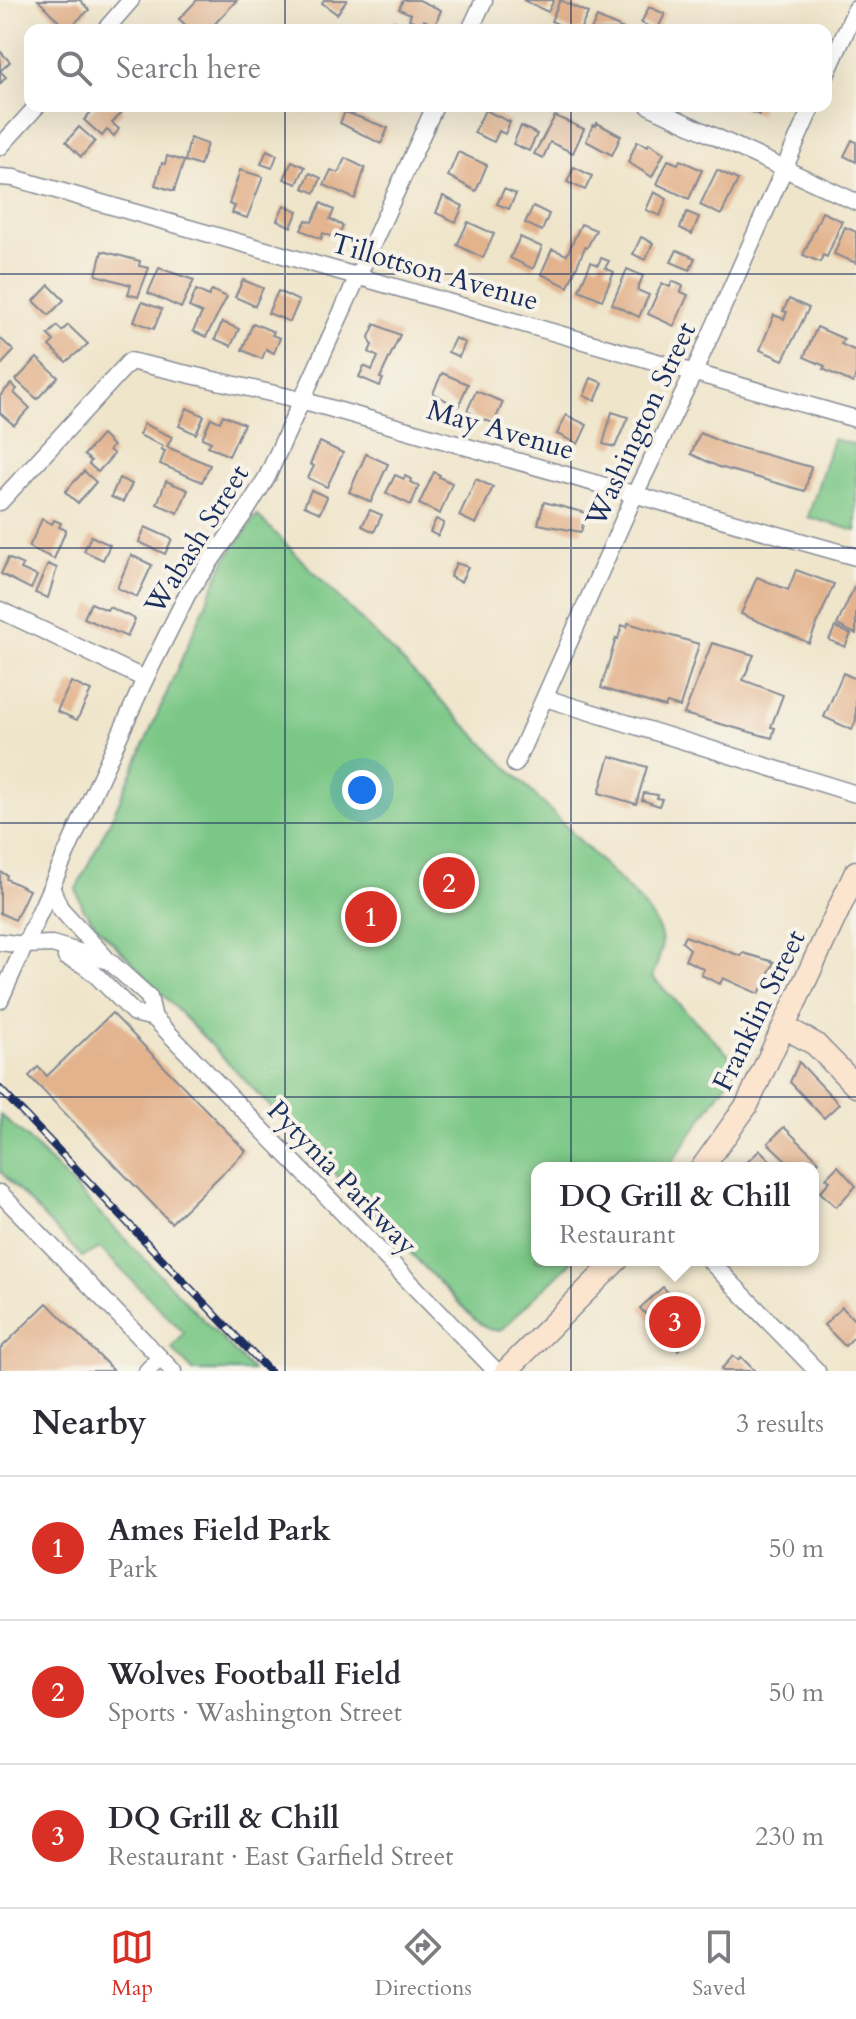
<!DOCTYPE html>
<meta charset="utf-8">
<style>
body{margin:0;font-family:Cardo,serif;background:#f7f7f7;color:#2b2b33}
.you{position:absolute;left:362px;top:790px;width:28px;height:28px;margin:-20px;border:6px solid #fff;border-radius:50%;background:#1a73e8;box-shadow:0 0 0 12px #1a73e833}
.badge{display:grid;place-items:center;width:52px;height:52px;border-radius:50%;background:#d93025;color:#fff;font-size:26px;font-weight:700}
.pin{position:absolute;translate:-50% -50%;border:4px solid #fff;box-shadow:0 2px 8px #0006}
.popup{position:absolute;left:531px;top:1162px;width:288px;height:104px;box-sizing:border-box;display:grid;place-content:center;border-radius:16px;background:#fff;filter:drop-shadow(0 2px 6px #0005);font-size:26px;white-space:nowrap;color:#7c7c81}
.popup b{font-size:30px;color:#2b2b33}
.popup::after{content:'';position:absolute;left:50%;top:100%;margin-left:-16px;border:16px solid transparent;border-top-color:#fff}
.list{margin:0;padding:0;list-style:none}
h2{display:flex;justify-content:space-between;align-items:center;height:104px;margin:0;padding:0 32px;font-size:34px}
h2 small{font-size:26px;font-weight:400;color:#7c7c81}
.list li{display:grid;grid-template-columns:52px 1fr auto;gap:24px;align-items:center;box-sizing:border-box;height:144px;padding:0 32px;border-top:2px solid #e1e1e2}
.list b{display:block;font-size:30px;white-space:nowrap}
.list p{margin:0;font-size:26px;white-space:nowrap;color:#7c7c81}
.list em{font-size:26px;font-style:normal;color:#7c7c81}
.icon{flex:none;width:44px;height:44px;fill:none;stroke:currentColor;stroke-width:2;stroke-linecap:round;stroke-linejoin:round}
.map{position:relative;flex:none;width:856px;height:1371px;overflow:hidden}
.search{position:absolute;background:#fff;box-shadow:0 8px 32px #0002;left:24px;right:24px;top:24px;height:88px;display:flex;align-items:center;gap:20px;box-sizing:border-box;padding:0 28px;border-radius:16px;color:#7c7c81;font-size:30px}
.sheet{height:536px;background:#fff}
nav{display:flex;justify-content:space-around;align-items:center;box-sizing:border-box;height:112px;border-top:2px solid #e1e1e2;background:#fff;font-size:22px;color:#7c7c81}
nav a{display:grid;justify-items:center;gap:4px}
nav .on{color:#d93025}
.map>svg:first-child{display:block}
.green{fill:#7ac786;stroke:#4a7b72;stroke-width:2}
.building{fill:#e3b38e}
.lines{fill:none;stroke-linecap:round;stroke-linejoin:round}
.street-casing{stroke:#858a94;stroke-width:19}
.secondary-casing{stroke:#858a94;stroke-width:25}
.street{stroke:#fff;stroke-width:16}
.secondary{stroke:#fce5cf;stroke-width:22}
.rail-casing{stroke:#1b2f5e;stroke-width:8}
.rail{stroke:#f7f3e8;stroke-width:5;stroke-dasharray:15;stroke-linecap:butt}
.grid{fill:none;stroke:#1b2f5e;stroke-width:2;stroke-opacity:0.55}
.labels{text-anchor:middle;stroke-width:8;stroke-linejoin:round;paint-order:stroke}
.street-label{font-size:28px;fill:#1b2f5e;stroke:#f7f3e8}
</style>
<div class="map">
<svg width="856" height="1371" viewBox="0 0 856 1371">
<rect width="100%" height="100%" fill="#f7f3e8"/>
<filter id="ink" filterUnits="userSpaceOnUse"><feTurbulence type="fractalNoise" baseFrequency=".0125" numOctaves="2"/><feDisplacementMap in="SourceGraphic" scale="16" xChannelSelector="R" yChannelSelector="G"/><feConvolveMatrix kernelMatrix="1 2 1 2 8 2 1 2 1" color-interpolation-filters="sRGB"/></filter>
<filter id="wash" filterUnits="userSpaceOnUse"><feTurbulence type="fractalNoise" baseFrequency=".006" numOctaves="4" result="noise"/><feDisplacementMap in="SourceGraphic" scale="32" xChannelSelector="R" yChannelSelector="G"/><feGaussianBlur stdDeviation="1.8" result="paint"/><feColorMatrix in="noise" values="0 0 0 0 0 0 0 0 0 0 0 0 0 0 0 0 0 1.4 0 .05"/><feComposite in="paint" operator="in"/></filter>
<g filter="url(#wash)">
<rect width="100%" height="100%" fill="#efe5cb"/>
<!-- green -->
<g class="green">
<path d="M833,439L856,445V531L808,517Z"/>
<path d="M257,515L642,903C665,934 667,941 652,977L739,1065L668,1168H537V1260H573L500,1331L488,1329L475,1320L96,925L83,908L76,889L115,811L225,560Z"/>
<path d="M0,1115L27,1138L253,1371H193L172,1349L184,1333L100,1248L82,1257L0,1171Z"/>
</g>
<g id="blocks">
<!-- building -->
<g class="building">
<path d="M38,0H80L89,10L67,30Z"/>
<path d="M197,0H237L209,30H191L179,19Z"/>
<path d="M324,0H347L337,14L322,3Z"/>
<path d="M403,0H419L441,10L435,25L424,20L422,25L409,19L411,14L399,9Z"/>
<path d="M523,0H554L548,12Z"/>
<path d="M560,0L588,13L580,30H571L551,21Z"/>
<path d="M649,7L665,14L657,30L641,23Z"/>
<path d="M597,17L626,30H591Z"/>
<path d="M394,21L415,30H390Z"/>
<path d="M0,51L10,62L0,71L6,77L0,84Z"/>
<path d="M96,106H117L123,111L112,123L119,129L114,136L107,130L102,136L84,120Z"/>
<path d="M739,106H762L759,115Z"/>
<path d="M485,110L510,122L505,134L499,131L494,142L474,133Z"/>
<path d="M345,112L388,128L381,144L340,123Z"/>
<path d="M555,116L584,129L573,153L550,142L543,158L534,154Z"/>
<path d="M597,123L621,136L612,155L586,141L593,125L596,126Z"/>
<path d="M521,126L537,134L529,151L513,144Z"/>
<path d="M79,127L95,141L81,157L66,142Z"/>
<path d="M190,138L207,144L200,166L185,161Z"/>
<path d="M852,140L856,142V162L844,156Z"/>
<path d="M637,141L648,146L649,143L664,153L652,177L628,162Z"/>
<path d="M267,150L277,155L272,168L261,164Z"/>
<path d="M458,152L487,165L476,191L448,176Z"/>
<path d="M167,156L184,161L174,191L155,185L162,163L165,164Z"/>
<path d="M345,158L365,168L355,199L324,185L331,170L338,173Z"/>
<path d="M668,160L678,164L680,160L702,170L689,199L657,184Z"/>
<path d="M292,161L305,167L297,184L284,179Z"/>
<path d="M574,167L592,176L585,190L567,182Z"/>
<path d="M240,170L263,177L247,218L232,213L235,206L229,204Z"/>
<path d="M717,170L738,180L721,215L700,205Z"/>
<path d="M310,173L321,178L315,193L303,188Z"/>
<path d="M504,189L516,194L509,209L497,204Z"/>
<path d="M654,192L667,199L660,216L646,210Z"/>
<path d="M443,196L463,206L456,222L436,213Z"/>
<path d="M321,203L334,210L330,219L343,226L337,239L323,233L321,239L301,230L306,220L312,222Z"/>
<path d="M284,205L298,211L291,227L277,220Z"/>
<path d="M533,206L549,214L542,231L525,223Z"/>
<path d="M687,212L699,217L692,234L680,228Z"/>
<path d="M822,212L842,221L827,257L823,255L820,262L803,255Z"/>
<path d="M468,222L494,234L483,258L457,245Z"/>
<path d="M581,224L596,230L587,248L585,247L568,287L541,274L552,249L567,255Z"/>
<path d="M845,227L856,232V263L834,254Z"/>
<path d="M520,237L542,247L533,269L510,258Z"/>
<path d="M641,237L653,243L645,260L633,254Z"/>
<path d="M677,250L695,258L690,270L671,262Z"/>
<path d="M102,251L140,261L139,266L149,268L138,297L128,294L131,285L96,275Z"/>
<path d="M601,258L609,261L605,268L614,272L602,300L579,290L591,262L598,265Z"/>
<path d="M159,268L194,280L181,308L148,293Z"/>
<path d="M627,269L643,276L637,290L649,295L639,317L612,304Z"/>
<path d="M243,280L263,288L255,306L235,297Z"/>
<path d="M672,281L683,286L681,292L688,295L674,326L648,314L662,283L670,287Z"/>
<path d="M49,285L64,300L49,315L34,301Z"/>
<path d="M196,290L209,296L212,290L227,297L206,337L193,331L202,313L189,307Z"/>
<path d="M278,291L299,301L290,322L268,313Z"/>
<path d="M789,299L809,308L783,360L760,350L774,315L784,319L787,312L783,311Z"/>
<path d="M142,302L162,309L154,329L134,321Z"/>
<path d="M222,322L239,329L231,346L215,339Z"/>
<path d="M253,323L274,332L272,335L280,338L274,353L266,349L262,359L242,350Z"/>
<path d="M375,324L400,335L380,378L383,379L380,386L359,377L364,366L372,370L378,357L369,352L372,345L369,337Z"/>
<path d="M68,325L88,344L66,362L49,346L54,341L48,335L57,326L62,331Z"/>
<path d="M817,327L844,339L841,344L856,351V375L853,383L823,369L825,366L804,357Z"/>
<path d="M0,338L14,351L0,366Z"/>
<path d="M455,338L465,343L459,357L448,352Z"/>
<path d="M37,358L58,377L37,399L16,380Z"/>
<path d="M442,373L468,384L458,407L433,393Z"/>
<path d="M591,378L603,383L595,401L584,396Z"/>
<path d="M11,384L17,389L14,393L30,408L14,425L0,413V396Z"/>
<path d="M476,391L503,402L494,423L471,416L472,414L467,411Z"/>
<path d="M187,408L204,416L196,434L179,426Z"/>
<path d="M612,412L628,417L615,447L603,444Z"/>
<path d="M223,415L244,424L229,456L208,446L211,442L202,438L211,418L220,422Z"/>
<path d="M566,415L587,425L578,444L557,434Z"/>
<path d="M144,424L172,437L167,447L210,465L202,482L160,464L165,451L161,449L163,446L139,435Z"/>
<path d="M700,433L726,444L811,467L805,491L719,467L691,454Z"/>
<path d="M102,435L113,446L109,450L114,454L98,472L89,464L91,461L84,455Z"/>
<path d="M320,442L343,453L327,487L308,478L314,466L310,464Z"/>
<path d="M366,454L388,464L371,502L349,492Z"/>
<path d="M84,471L96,482L78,503L65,492Z"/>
<path d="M434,472L440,475L439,477L452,483L440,514L419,504Z"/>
<path d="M395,475L404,479L405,476L411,479L410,482L419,486L411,505L386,493Z"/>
<path d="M119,478L132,484L123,502L111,497Z"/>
<path d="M476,479L493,487L476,524L459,516Z"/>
<path d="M166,481L188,490L178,513L157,504Z"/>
<path d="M311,490L327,497L320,513L304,506Z"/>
<path d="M544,502L586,513L581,532L538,524Z"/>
<path d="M370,510L382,515L374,532L362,526Z"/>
<path d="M42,519L52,524L54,520L61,523L59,527L66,530L54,559L29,547Z"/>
<path d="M436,519L444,523L438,536L430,532Z"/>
<path d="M145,527L172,539L165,554L139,542Z"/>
<path d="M91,536L110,545L103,560L84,551Z"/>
<path d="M131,555L152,565L137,597L117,588Z"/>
<path d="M8,558L23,565L21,569L37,576L31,589L1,574Z"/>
<path d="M456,563L468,567L461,582L450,577Z"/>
<path d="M48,564L57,568L48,598L35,593Z"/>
<path d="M796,570L834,584L809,643L741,614L757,577L788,590Z"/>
<path d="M856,583V634L837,625Z"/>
<path d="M91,603L107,610L109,607L135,619L127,637L84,618Z"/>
<path d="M628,623L699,644L680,707L667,703L665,707L601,688L616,638L618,639L622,625L627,627Z"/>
<path d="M835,627L851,634L845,647L829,640Z"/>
<path d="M712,643L754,655L743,680L783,695L771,727L775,728L772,738L684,714Z"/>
<path d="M843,673L856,679V720L852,730L824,717Z"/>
<path d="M71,682L91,691L77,720L57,711Z"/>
<path d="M610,756L647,767L636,804L599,793Z"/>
<path d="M644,793L658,795L657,798L662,799L659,806L642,800Z"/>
<path d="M0,872L7,875L6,879L29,890L15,920L0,913Z"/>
<path d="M685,936L741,956L743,953L774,962L759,994L723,978L720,984L701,975L704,969L685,960L690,949L682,942Z"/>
<path d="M112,1013L246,1151L171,1223L29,1076L38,1067L47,1076Z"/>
<path d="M799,1062L839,1104L824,1118L790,1082Z"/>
<path d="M784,1127L819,1161L812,1168H794L768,1143Z"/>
<path d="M760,1150L778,1168H741Z"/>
<path d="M838,1166L856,1186L836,1207L820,1192L830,1181L826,1178Z"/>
<path d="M663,1287L672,1297L677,1292L698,1312L693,1317L702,1327L678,1350L640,1308Z"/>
<path d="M47,1303L114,1371H0V1349Z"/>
<path d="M842,1307L856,1322V1335L845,1346L824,1325Z"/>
<path d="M733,1356L738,1360L741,1357L755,1371H723L721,1369Z"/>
</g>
</g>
</g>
<g filter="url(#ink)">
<use href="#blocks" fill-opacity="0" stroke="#858a94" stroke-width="2"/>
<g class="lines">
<defs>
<g id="street">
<path d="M105,30L131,0"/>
<path d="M470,30L484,0"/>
<path d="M826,75L856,9"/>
<path d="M649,106L856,202"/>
<path d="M0,147L37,106"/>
<path d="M0,177L14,178L856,419"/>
<path d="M0,502L130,361L301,400L856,557"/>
<path d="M0,610L145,679"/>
<path d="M545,698L856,794"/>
<path d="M515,764L635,494L694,372L812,106"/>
<path d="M51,887L60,908L105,957"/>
<path d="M0,942L24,945L52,944L109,961L149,997L154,1018L496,1371"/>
<path d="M66,957L82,964L94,973L134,1013L154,1018"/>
<path d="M0,1000L145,679L188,593L246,511L267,477L435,106"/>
<path d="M0,1193L173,1371"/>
<path d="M709,1260L817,1371"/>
<path d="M147,1371L160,1358"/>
</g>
<g id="secondary">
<path d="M786,1028L815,1044L856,1086"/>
<path d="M702,1168L747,1105L856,872"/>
<path d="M506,1371L617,1260"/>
</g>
</defs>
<!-- street casing -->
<use href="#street" class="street-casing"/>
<!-- secondary casing -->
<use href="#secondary" class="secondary-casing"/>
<!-- street -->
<use href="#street" class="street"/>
<!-- secondary -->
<use href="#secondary" class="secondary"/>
<defs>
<path id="rail" d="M0,1089L269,1371"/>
</defs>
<!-- rail casing -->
<use href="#rail" class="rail-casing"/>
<!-- rail -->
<use href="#rail" class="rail"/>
</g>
</g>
<!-- grid -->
<path class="grid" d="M285,0V30M571,0V30M285,106V1371M571,106V1371M0,274H856M0,548H856M0,823H856M0,1097H856"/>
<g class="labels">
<!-- street labels -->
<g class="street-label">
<text transform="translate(435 271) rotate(16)" y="10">Tillottson Avenue</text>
<text transform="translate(640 424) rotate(-65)" y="10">Washington Street</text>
<text transform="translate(501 429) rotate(16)" y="10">May Avenue</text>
<text transform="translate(196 539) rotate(-58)" y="10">Wabash Street</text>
<text transform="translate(758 1010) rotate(-64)" y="10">Franklin Street</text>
<text transform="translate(343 1177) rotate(46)" y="10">Pytynia Parkway</text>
</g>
</g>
</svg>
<div class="you"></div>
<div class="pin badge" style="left:371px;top:917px">1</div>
<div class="pin badge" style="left:449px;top:883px">2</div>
<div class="pin badge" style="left:675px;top:1322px">3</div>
<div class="popup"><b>DQ Grill &amp; Chill</b>Restaurant</div>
<div class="search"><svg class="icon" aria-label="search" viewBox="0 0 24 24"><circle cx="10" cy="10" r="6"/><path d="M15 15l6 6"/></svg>Search here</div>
</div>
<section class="sheet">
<h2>Nearby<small>3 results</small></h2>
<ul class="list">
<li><span class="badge">1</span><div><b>Ames Field Park</b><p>Park</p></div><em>50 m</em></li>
<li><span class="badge">2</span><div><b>Wolves Football Field</b><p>Sports · Washington Street</p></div><em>50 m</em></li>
<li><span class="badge">3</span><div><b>DQ Grill &amp; Chill</b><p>Restaurant · East Garfield Street</p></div><em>230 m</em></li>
</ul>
</section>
<nav>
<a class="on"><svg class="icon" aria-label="map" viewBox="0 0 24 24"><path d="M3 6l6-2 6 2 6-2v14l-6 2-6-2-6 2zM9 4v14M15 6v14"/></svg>Map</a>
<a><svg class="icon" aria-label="directions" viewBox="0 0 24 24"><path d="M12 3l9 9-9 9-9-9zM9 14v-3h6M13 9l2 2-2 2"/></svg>Directions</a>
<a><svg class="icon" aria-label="saved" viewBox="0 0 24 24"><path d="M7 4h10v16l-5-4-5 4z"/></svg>Saved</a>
</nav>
